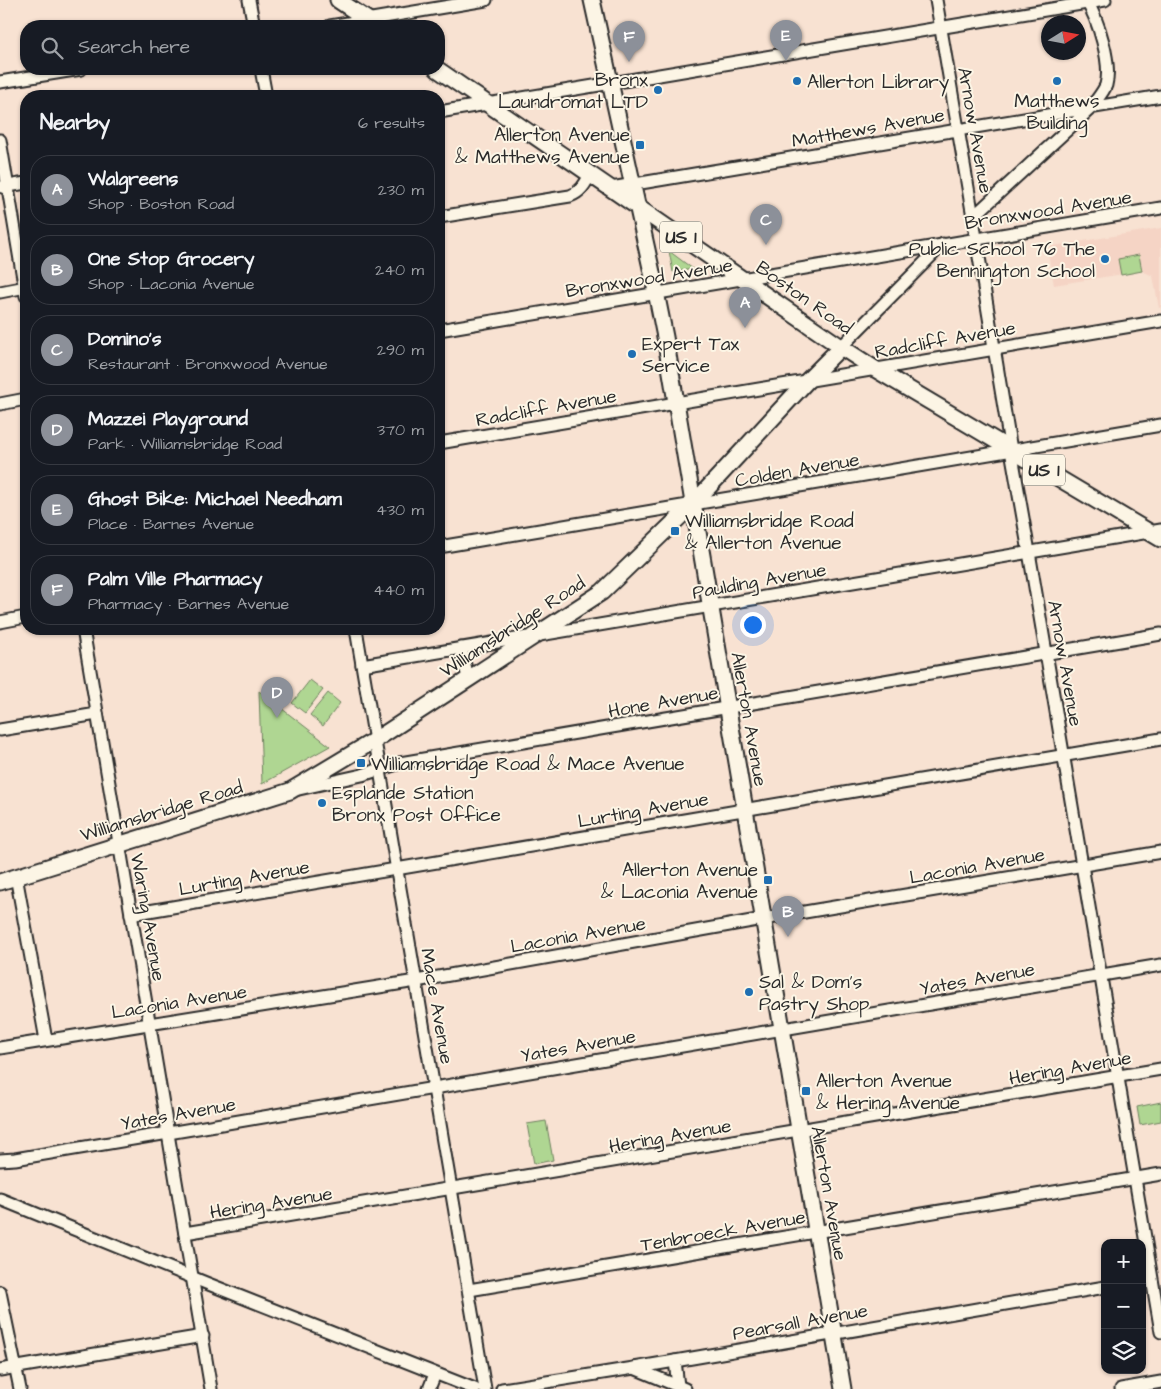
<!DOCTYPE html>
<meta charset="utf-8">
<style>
body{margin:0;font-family:"Architects Daughter",sans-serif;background:#242831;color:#f1f3f6}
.controls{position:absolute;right:15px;bottom:15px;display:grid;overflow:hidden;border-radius:10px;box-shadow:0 1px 4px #0004}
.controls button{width:45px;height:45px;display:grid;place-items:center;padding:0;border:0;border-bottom:1px solid #363941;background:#171b24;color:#f1f3f6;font:25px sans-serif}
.compass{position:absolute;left:1041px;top:15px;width:45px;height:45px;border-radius:50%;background:#171b24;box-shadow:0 1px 4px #0004;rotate:79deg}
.you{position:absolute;left:752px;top:624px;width:18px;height:18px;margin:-12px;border:4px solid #fff;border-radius:50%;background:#1a73e8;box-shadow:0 0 0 8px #1a73e833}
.badge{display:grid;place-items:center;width:32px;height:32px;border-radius:50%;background:#8c9099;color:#fff;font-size:16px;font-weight:700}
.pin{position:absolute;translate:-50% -41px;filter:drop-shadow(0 1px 2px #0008)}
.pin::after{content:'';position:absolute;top:26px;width:18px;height:15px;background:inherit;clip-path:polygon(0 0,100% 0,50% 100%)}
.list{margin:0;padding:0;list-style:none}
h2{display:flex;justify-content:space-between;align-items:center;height:65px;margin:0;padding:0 20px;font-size:21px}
h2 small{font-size:16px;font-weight:400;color:#9ea1a6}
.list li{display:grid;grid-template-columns:32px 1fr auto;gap:15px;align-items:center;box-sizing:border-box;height:70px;margin:0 10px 10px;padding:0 10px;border:1px solid #363941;border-radius:20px}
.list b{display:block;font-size:19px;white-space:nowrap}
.list p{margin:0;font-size:16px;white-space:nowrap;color:#9ea1a6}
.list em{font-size:16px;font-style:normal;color:#9ea1a6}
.icon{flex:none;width:28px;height:28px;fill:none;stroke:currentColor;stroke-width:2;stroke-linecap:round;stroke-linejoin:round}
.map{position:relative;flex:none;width:1161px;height:1389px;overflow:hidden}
.search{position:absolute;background:#171b24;box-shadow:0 1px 4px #0004;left:20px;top:20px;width:425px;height:55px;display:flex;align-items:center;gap:12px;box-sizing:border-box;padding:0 18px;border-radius:20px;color:#9ea1a6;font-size:19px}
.panel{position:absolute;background:#171b24;box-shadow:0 1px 4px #0004;left:20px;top:90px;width:425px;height:545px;border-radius:20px}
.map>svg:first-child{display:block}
.built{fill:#f5d4c5}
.green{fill:#afd692;stroke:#6d805e}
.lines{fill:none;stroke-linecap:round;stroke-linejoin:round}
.minor-casing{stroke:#2b2b2b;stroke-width:15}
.major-casing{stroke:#2b2b2b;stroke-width:19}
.minor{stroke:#fcf5e5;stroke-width:11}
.major{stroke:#fcf5e5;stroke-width:15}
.poi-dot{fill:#1f6fb2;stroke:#fcf5e5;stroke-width:2}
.labels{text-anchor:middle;stroke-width:4;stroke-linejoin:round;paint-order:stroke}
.shield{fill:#fcf5e5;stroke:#6a6863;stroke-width:1}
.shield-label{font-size:18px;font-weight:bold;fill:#2b2b2b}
.poi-label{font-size:19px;fill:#2b2b2b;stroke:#fcf5e5;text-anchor:start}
.street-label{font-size:19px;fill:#2b2b2b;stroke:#fcf5e5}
</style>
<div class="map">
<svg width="1161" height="1389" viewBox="0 0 1161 1389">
<rect width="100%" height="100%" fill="#f8e2d2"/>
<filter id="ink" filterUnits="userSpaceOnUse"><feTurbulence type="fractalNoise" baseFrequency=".02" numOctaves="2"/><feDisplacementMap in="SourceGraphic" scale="10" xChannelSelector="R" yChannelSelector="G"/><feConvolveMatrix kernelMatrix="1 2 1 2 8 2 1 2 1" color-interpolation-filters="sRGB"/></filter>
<g filter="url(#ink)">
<!-- built -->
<path class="built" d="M1161,228V307L1159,308L1153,276L1142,271L1054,285L1047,247Z"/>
<!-- green -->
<g class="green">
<path d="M669,251L693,269L673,272Z"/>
<path d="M1139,255L1142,271L1121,275L1118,259Z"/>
<path d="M310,680L323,690L305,713L292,703Z"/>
<path d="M259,691L330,746L262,784Z"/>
<path d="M328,693L340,703L323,726L310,715Z"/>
<path d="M1161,1102V1121L1140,1125L1137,1107Z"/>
<path d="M546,1121L553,1160L534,1164L527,1124Z"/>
</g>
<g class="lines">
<defs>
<g id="minor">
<path d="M249,0L254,26"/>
<path d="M936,0L973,217L976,239L1011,450L1029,552L1161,1332"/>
<path d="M330,26L486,0"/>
<path d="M261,69L266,96"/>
<path d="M0,82L81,69"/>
<path d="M439,112L1105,0"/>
<path d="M0,140L26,296"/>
<path d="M2,187L26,183"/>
<path d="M611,188L1161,96"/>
<path d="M439,217L570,196C581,192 585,184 590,175"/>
<path d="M973,217L1091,108C1095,101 1103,93 1106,85C1112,63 1098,19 1086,0"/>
<path d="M0,292L26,287"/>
<path d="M439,330L1161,208"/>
<path d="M841,347L943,244"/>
<path d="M0,404L26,399"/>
<path d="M439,443L1161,321"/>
<path d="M439,547L1161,425"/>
<path d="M0,622L26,617"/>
<path d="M83,629L211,1389"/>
<path d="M356,629L485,1389"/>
<path d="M461,648L468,678"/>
<path d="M362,665L1161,530"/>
<path d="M0,730L97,714"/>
<path d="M299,789L362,775L400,763L1161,634"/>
<path d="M16,876L46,1040"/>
<path d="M131,914L1161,739"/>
<path d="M0,1048L416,981L763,919L1161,852"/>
<path d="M0,1160L15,1159L1161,965"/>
<path d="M0,1199L206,1283L475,1389"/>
<path d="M185,1233L1161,1069"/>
<path d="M469,1290L1161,1174"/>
<path d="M0,1292L20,1389"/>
<path d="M675,1361L678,1386"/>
<path d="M634,1368L685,1389"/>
<path d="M0,1370L203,1336"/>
<path d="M429,1389L435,1374"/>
<path d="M502,1389L634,1368L1105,1287"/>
<path d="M1121,1389L1161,1382"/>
</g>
<g id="major">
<path d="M338,0L377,26"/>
<path d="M592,0L653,277L665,337L843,1389"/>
<path d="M437,69L841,347L875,369L1161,539"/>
<path d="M0,882L290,791L375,740L602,592L693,504L807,381L841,347"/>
</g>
</defs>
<!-- minor casing -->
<use href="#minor" class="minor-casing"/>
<!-- major casing -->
<use href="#major" class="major-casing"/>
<!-- minor -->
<use href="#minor" class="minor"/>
<!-- major -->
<use href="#major" class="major"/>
</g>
</g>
<!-- markers -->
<g class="poi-dot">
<circle cx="797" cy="81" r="5"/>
<circle cx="1057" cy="81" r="5"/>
<circle cx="658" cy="90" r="5"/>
<rect x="635" y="140" width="10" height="10" rx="2.5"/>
<circle cx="1105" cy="259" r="5"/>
<circle cx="632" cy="354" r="5"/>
<rect x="670" y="526" width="10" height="10" rx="2.5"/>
<rect x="356" y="758" width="10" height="10" rx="2.5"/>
<circle cx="322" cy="803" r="5"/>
<rect x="763" y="875" width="10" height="10" rx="2.5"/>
<circle cx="749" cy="992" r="5"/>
<rect x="801" y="1086" width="10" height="10" rx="2.5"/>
</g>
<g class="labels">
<!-- shield labels -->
<g class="shield">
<rect x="660" y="221.5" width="42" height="31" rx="4"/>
<rect x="1023" y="454.5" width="42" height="31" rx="4"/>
</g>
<g class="shield-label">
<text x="681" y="243">US 1</text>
<text x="1044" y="476">US 1</text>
</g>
<!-- poi labels -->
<g class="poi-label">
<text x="648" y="86" text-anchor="end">Bronx<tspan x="648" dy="22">Laundromat LTD</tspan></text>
<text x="807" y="88">Allerton Library</text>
<text x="1057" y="107" text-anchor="middle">Matthews<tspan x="1057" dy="22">Building</tspan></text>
<text x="630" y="141" text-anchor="end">Allerton Avenue<tspan x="630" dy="22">&amp; Matthews Avenue</tspan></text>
<text x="1095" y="255" text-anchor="end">Public School 76 The<tspan x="1095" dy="22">Bennington School</tspan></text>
<text x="642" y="350">Expert Tax<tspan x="642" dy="22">Service</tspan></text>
<text x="685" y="527">Williamsbridge Road<tspan x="685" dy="22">&amp; Allerton Avenue</tspan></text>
<text x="371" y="770">Williamsbridge Road &amp; Mace Avenue</text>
<text x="332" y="799">Esplande Station<tspan x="332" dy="22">Bronx Post Office</tspan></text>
<text x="758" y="876" text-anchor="end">Allerton Avenue<tspan x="758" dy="22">&amp; Laconia Avenue</tspan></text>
<text x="759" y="988">Sal &amp; Dom's<tspan x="759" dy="22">Pastry Shop</tspan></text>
<text x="816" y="1087">Allerton Avenue<tspan x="816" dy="22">&amp; Hering Avenue</tspan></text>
</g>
<!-- street labels -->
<g class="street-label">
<text transform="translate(868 127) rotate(-10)" y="7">Matthews Avenue</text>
<text transform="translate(976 130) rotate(80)" y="7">Arnow Avenue</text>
<text transform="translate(1048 209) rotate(-9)" y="7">Bronxwood Avenue</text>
<text transform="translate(649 277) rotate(-9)" y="7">Bronxwood Avenue</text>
<text transform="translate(805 297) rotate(35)" y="7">Boston Road</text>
<text transform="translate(945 339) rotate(-10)" y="7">Radcliff Avenue</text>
<text transform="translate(546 407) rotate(-10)" y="7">Radcliff Avenue</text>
<text transform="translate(797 469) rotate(-10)" y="7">Colden Avenue</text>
<text transform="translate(759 580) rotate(-10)" y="7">Paulding Avenue</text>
<text transform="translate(512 626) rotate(-33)" y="7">Williamsbridge Road</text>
<text transform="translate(1066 663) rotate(80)" y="7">Arnow Avenue</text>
<text transform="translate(663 701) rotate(-10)" y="7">Hone Avenue</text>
<text transform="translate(750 719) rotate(80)" y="7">Allerton Avenue</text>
<text transform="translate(643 809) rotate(-10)" y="7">Lurting Avenue</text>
<text transform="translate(161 810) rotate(-17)" y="7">Williamsbridge Road</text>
<text transform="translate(977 865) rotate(-10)" y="7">Laconia Avenue</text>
<text transform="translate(244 877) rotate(-10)" y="7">Lurting Avenue</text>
<text transform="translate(149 917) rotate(80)" y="7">Waring Avenue</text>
<text transform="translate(578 934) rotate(-10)" y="7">Laconia Avenue</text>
<text transform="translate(977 978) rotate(-10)" y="7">Yates Avenue</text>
<text transform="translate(179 1001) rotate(-9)" y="7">Laconia Avenue</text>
<text transform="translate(438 1006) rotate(80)" y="7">Mace Avenue</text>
<text transform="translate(578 1045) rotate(-10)" y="7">Yates Avenue</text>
<text transform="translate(1070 1067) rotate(-10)" y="7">Hering Avenue</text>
<text transform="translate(178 1113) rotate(-10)" y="7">Yates Avenue</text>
<text transform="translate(670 1135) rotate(-10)" y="7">Hering Avenue</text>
<text transform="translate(830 1193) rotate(80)" y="7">Allerton Avenue</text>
<text transform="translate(271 1202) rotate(-9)" y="7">Hering Avenue</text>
<text transform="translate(723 1230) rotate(-10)" y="7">Tenbroeck Avenue</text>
<text transform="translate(800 1321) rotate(-10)" y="7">Pearsall Avenue</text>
</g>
</g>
</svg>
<div class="controls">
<button>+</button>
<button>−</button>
<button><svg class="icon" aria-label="layers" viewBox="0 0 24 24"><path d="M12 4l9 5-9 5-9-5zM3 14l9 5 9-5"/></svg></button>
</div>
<svg class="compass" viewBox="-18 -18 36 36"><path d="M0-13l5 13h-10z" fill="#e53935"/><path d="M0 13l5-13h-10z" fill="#9ea1a6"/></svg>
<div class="you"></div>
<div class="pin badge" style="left:745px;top:328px">A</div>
<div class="pin badge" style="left:788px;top:937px">B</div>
<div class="pin badge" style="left:766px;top:245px">C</div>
<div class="pin badge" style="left:277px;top:718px">D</div>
<div class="pin badge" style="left:786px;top:61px">E</div>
<div class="pin badge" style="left:629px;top:62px">F</div>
<div class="search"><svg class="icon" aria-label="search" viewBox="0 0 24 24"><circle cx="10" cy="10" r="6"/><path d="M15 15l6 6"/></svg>Search here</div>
<section class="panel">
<h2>Nearby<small>6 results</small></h2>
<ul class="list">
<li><span class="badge">A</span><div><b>Walgreens</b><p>Shop · Boston Road</p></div><em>230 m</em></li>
<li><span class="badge">B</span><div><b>One Stop Grocery</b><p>Shop · Laconia Avenue</p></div><em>240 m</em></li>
<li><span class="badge">C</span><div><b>Domino's</b><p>Restaurant · Bronxwood Avenue</p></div><em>290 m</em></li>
<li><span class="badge">D</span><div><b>Mazzei Playground</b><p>Park · Williamsbridge Road</p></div><em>370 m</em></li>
<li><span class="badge">E</span><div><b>Ghost Bike: Michael Needham</b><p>Place · Barnes Avenue</p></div><em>430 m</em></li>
<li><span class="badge">F</span><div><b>Palm Ville Pharmacy</b><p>Pharmacy · Barnes Avenue</p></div><em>440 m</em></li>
</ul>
</section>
</div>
